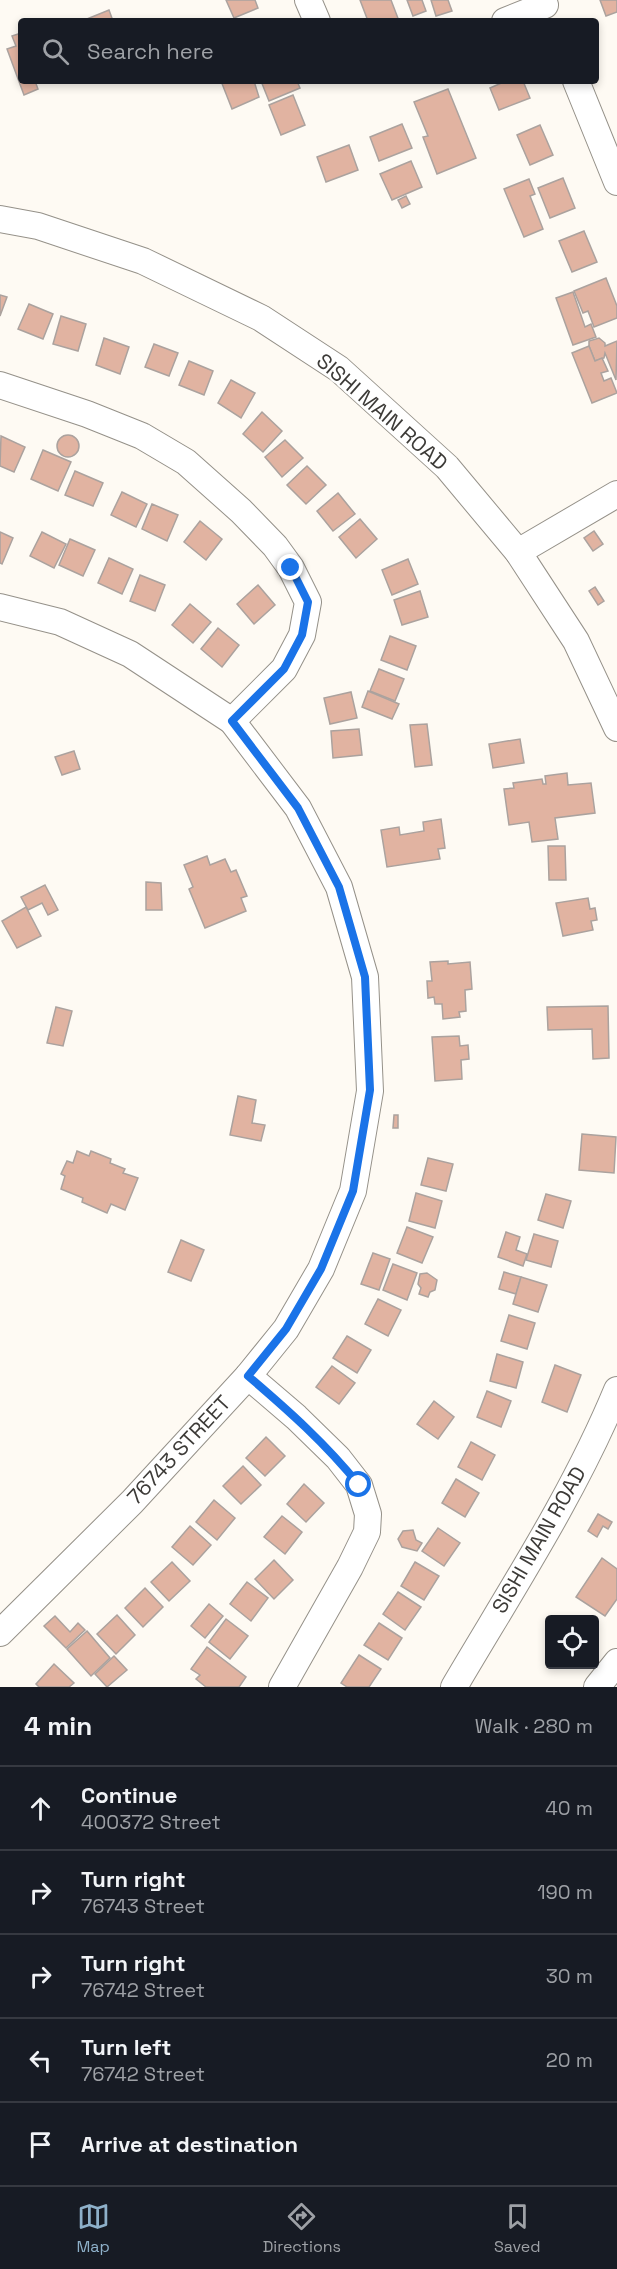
<!DOCTYPE html>
<meta charset="utf-8">
<style>
body{margin:0;font-family:"Space Grotesk",sans-serif;background:#242831;color:#f1f3f6}
.controls{position:absolute;right:18px;bottom:18px;display:grid;overflow:hidden;border-radius:6px;box-shadow:0 3px 9px #0003}
.controls button{width:54px;height:54px;display:grid;place-items:center;padding:0;border:0;border-bottom:2px solid #363941;background:#171b24;color:#f1f3f6;font:30px sans-serif}
.stop{position:absolute;width:18px;height:18px;margin:-14px;border:4px solid #1a73e8;border-radius:50%;background:#fff}
.stop.end{background:#1a73e8;border-color:#fff;box-shadow:0 2px 6px #0008}
.list{margin:0;padding:0;list-style:none}
h2{display:flex;justify-content:space-between;align-items:center;height:78px;margin:0;padding:0 24px;font-size:26px}
h2 small{font-size:20px;font-weight:400;color:#9ea1a6}
.list li{display:grid;grid-template-columns:39px 1fr auto;gap:18px;align-items:center;box-sizing:border-box;height:84px;padding:0 24px;border-top:2px solid #363941}
.list b{display:block;font-size:22px;white-space:nowrap}
.list p{margin:0;font-size:20px;white-space:nowrap;color:#9ea1a6}
.list em{font-size:20px;font-style:normal;color:#9ea1a6}
.icon{flex:none;width:33px;height:33px;fill:none;stroke:currentColor;stroke-width:2;stroke-linecap:round;stroke-linejoin:round}
.map{position:relative;flex:none;width:617px;height:1687px;overflow:hidden}
.search{position:absolute;background:#171b24;box-shadow:0 3px 9px #0003;left:18px;right:18px;top:18px;height:66px;display:flex;align-items:center;gap:15px;box-sizing:border-box;padding:0 21px;border-radius:6px;color:#9ea1a6;font-size:22px}
.sheet{height:498px;background:#171b24}
nav{display:flex;justify-content:space-around;align-items:center;box-sizing:border-box;height:84px;border-top:2px solid #363941;background:#171b24;font-size:16px;color:#9ea1a6}
nav a{display:grid;justify-items:center;gap:3px}
nav .on{color:#8eb0c9}
.map>svg:first-child{display:block}
.building{fill:#e1b3a1;stroke:#aba29e;stroke-width:1.5}
.lines{fill:none;stroke-linecap:round;stroke-linejoin:round}
.minor-casing{stroke:#959189;stroke-width:28}
.minor{stroke:#fff;stroke-width:26}
.route{stroke:#1a73e8;stroke-width:8}
.labels{text-anchor:middle;stroke-width:4.5;stroke-linejoin:round;paint-order:stroke}
.street-label{font-size:21px;fill:#3d3b38;stroke:#fff}
</style>
<div class="map">
<svg width="617" height="1687" viewBox="0 0 617 1687">
<rect width="100%" height="100%" fill="#fefaf3"/>
<!-- building -->
<g class="building">
<path d="M226,0H255L258,8L234,18Z"/>
<path d="M360,0H391L399,21H368Z"/>
<path d="M407,0H422L426,11L413,16Z"/>
<path d="M431,0H448L452,11L436,16Z"/>
<path d="M600,0H617V12L606,16Z"/>
<path d="M109,10L113,21H82Z"/>
<path d="M21,33V81H35L38,89L24,95L7,49L16,46L12,36Z"/>
<path d="M221,81H254L259,97L232,109Z"/>
<path d="M261,81H297L300,88L269,101Z"/>
<path d="M506,81H523L530,98L499,110L490,88Z"/>
<path d="M448,89L476,158L437,174L423,137L428,136L414,102Z"/>
<path d="M293,95L305,125L281,135L269,105Z"/>
<path d="M402,124L412,148L379,161L370,137Z"/>
<path d="M540,125L553,155L530,165L517,135Z"/>
<path d="M349,145L358,170L326,182L317,157Z"/>
<path d="M411,161L422,187L392,200L380,174Z"/>
<path d="M563,178L575,208L550,218L538,188Z"/>
<path d="M529,179L535,194L530,196L543,229L524,237L504,189Z"/>
<path d="M406,196L410,204L402,208L398,200Z"/>
<path d="M584,231L597,262L572,272L559,241Z"/>
<path d="M606,278L617,306V318L594,327L588,311L583,313L574,291Z"/>
<path d="M573,292L585,327L591,324L596,337L573,345L556,298Z"/>
<path d="M0,295L7,297L0,316Z"/>
<path d="M29,304L53,314L43,339L18,329Z"/>
<path d="M61,316L86,324L78,351L53,344Z"/>
<path d="M104,338L129,347L120,374L96,365Z"/>
<path d="M599,338L605,343V346L617,341L616,380L605,353L604,358L595,361L589,346V341Z"/>
<path d="M154,344L178,353L169,376L145,367Z"/>
<path d="M589,346L595,361L602,358L608,371L601,373L604,381L611,378L617,393L592,403L572,353Z"/>
<path d="M189,361L213,371L204,395L179,385Z"/>
<path d="M231,380L255,393L241,418L218,403Z"/>
<path d="M262,412L282,431L263,452L243,434Z"/>
<circle cx="68" cy="446" r="11"/>
<path d="M1,436L25,447L14,472L0,466Z"/>
<path d="M285,440L303,458L282,477L265,457Z"/>
<path d="M43,450L71,462L58,491L31,479Z"/>
<path d="M307,466L326,485L306,504L287,485Z"/>
<path d="M75,471L103,483L93,506L65,495Z"/>
<path d="M122,492L147,504L136,527L111,515Z"/>
<path d="M338,493L355,514L333,531L317,511Z"/>
<path d="M152,504L178,515L167,541L142,529Z"/>
<path d="M360,519L377,539L356,558L339,537Z"/>
<path d="M200,521L222,539L206,560L184,542Z"/>
<path d="M594,531L603,544L593,551L584,538Z"/>
<path d="M0,532L13,538L2,564L0,563Z"/>
<path d="M42,532L66,544L54,568L30,556Z"/>
<path d="M70,539L95,550L83,576L59,565Z"/>
<path d="M109,558L133,569L122,594L98,583Z"/>
<path d="M408,559L418,584L392,595L382,570Z"/>
<path d="M140,575L165,585L155,611L130,601Z"/>
<path d="M258,585L275,605L254,624L237,604Z"/>
<path d="M595,587L604,601L598,605L589,591Z"/>
<path d="M420,591L428,617L402,625L394,600Z"/>
<path d="M190,604L211,622L193,643L172,625Z"/>
<path d="M218,628L239,645L222,667L201,649Z"/>
<path d="M390,636L416,646L407,670L381,660Z"/>
<path d="M379,669L404,679L395,701L370,691Z"/>
<path d="M368,691L399,704L392,719L362,707Z"/>
<path d="M351,692L357,718L330,724L324,698Z"/>
<path d="M427,724L432,765L415,767L410,725Z"/>
<path d="M359,729L362,755L333,758L331,731Z"/>
<path d="M520,739L524,763L493,768L489,744Z"/>
<path d="M74,751L80,769L62,775L55,757Z"/>
<path d="M567,773L568,785L591,783L595,813L555,818L558,839L532,842L529,822L509,825L504,789L514,788L513,783L542,779L543,784H546L545,776Z"/>
<path d="M441,819L445,848L438,849L440,859L387,867L381,830L399,827L400,835L424,831L423,822Z"/>
<path d="M548,846H565L566,880H549Z"/>
<path d="M207,856L210,865L225,859L231,872L236,870L247,896L241,898L246,911L205,928L189,889L193,887L184,865Z"/>
<path d="M146,882L161,883L162,910H146Z"/>
<path d="M45,885L58,910L48,915L42,903L28,910L21,897Z"/>
<path d="M588,898L590,909L595,908L597,920L591,921L593,930L563,936L556,903Z"/>
<path d="M26,907L41,936L17,948L2,921Z"/>
<path d="M448,961V964L470,962L472,989L465,990L466,1011L459,1012L460,1017L443,1019L442,1004H435L434,997L428,998L427,981H432L430,962Z"/>
<path d="M608,1006L609,1058L593,1059L592,1029L548,1030L547,1007Z"/>
<path d="M56,1007L72,1011L63,1046L47,1043Z"/>
<path d="M459,1036L460,1046L468,1045L469,1059L461,1060L462,1079L435,1081L432,1037Z"/>
<path d="M238,1096L256,1100L252,1123L265,1125L261,1141L230,1135Z"/>
<path d="M394,1115H398V1128H393Z"/>
<path d="M582,1134L616,1137L614,1173L579,1170Z"/>
<path d="M77,1151L89,1156L91,1151L111,1159L110,1163L125,1169L123,1173L138,1178L125,1210L111,1204L107,1213L82,1202L83,1198L61,1189L65,1176L61,1174L67,1161L73,1163Z"/>
<path d="M428,1158L453,1164L446,1191L421,1185Z"/>
<path d="M416,1193L442,1201L435,1228L409,1221Z"/>
<path d="M546,1194L571,1201L563,1228L538,1220Z"/>
<path d="M407,1227L433,1237L422,1263L397,1253Z"/>
<path d="M506,1232L520,1237L516,1250L527,1254L523,1266L498,1257Z"/>
<path d="M534,1234L558,1241L551,1267L526,1260Z"/>
<path d="M181,1240L204,1250L191,1281L168,1272Z"/>
<path d="M373,1253L390,1259L379,1290L361,1284Z"/>
<path d="M393,1264L417,1273L407,1300L383,1290Z"/>
<path d="M504,1272L521,1277L516,1294L499,1289Z"/>
<path d="M427,1273L437,1280L435,1290L430,1292L428,1297L419,1294L421,1288L418,1284L420,1274Z"/>
<path d="M521,1277L547,1285L538,1312L513,1304Z"/>
<path d="M378,1299L401,1310L388,1336L365,1324Z"/>
<path d="M509,1315L535,1323L527,1349L501,1341Z"/>
<path d="M347,1336L371,1350L357,1373L333,1358Z"/>
<path d="M497,1354L523,1362L516,1388L490,1381Z"/>
<path d="M555,1365L581,1375L567,1412L542,1402Z"/>
<path d="M332,1366L355,1383L339,1404L316,1387Z"/>
<path d="M487,1391L511,1401L501,1427L477,1417Z"/>
<path d="M434,1401L454,1417L438,1439L417,1424Z"/>
<path d="M266,1437L285,1456L265,1476L246,1458Z"/>
<path d="M471,1442L495,1455L482,1480L458,1467Z"/>
<path d="M243,1466L261,1485L241,1504L223,1486Z"/>
<path d="M456,1479L479,1493L465,1517L442,1503Z"/>
<path d="M304,1484L324,1503L306,1522L287,1504Z"/>
<path d="M214,1500L235,1518L217,1540L196,1522Z"/>
<path d="M598,1514L612,1522L608,1529L603,1526L597,1537L588,1531Z"/>
<path d="M282,1516L302,1532L285,1554L264,1537Z"/>
<path d="M190,1526L211,1545L193,1565L172,1547Z"/>
<path d="M438,1528L460,1543L444,1566L422,1551Z"/>
<path d="M413,1530L416,1540L422,1543L417,1551L402,1547L398,1539L403,1531Z"/>
<path d="M602,1558L617,1569V1599L605,1616L576,1597Z"/>
<path d="M274,1560L293,1580L274,1599L255,1579Z"/>
<path d="M172,1562L190,1581L169,1601L151,1582Z"/>
<path d="M415,1562L439,1576L424,1600L401,1586Z"/>
<path d="M247,1582L268,1598L251,1621L230,1604Z"/>
<path d="M145,1588L163,1607L143,1627L125,1608Z"/>
<path d="M398,1592L421,1607L405,1630L383,1614Z"/>
<path d="M209,1604L223,1616L205,1638L191,1626Z"/>
<path d="M117,1615L135,1635L116,1654L97,1634Z"/>
<path d="M55,1616L70,1632L78,1623L85,1630L66,1648L44,1626Z"/>
<path d="M226,1619L248,1636L230,1659L209,1642Z"/>
<path d="M379,1623L402,1638L388,1660L364,1645Z"/>
<path d="M87,1631L110,1658L91,1676L67,1649Z"/>
<path d="M207,1647L246,1677L239,1687H206L196,1679L200,1675L191,1669Z"/>
<path d="M359,1655L381,1669L369,1687H347L341,1683Z"/>
<path d="M114,1656L127,1670L107,1687L95,1674Z"/>
<path d="M54,1664L74,1683L69,1687H39L36,1684Z"/>
</g>
<g class="lines">
<defs>
<g id="minor">
<path d="M308,0L317,21"/>
<path d="M505,21L545,5"/>
<path d="M576,81L617,182"/>
<path d="M0,219L38,226L143,261L261,318L339,369L447,467L518,552L576,641L617,728"/>
<path d="M0,385L87,414L142,436L186,462L241,511L275,546L291,568L308,602L302,635L284,669L232,721"/>
<path d="M518,552L617,494"/>
<path d="M0,607L60,622L130,654L232,721L298,808L339,887L365,977L370,1091L353,1191L321,1269L286,1329L248,1376L132,1502L0,1633"/>
<path d="M248,1376L296,1417L338,1458L359,1485L368,1514L367,1532L350,1567L282,1687"/>
<path d="M454,1687C511,1590 574,1494 617,1390"/>
<path d="M597,1687L617,1662"/>
</g>
</defs>
<!-- minor casing -->
<use href="#minor" class="minor-casing"/>
<!-- minor -->
<use href="#minor" class="minor"/>
</g>
<g class="lines">
<!-- route -->
<path class="route" d="M291,568L308,602L302,635L284,669L232,721L298,808L339,887L365,977L370,1090L353,1191L321,1269L286,1329L248,1376C288,1410 326,1444 359,1485"/>
</g>
<g class="labels">
<!-- street labels -->
<g class="street-label">
<text transform="translate(382 412) rotate(41)" y="7">SISHI MAIN ROAD</text>
<text transform="translate(179 1450) rotate(-47)" y="7">76743 STREET</text>
<text transform="translate(539 1540) rotate(-60)" y="7">SISHI MAIN ROAD</text>
</g>
</g>
</svg>
<div class="controls">
<button><svg class="icon" aria-label="locate" viewBox="0 0 24 24"><circle cx="12" cy="12" r="6"/><path d="M12 2v4M12 18v4M2 12h4M18 12h4"/></svg></button>
</div>
<div class="stop" style="left:359px;top:1485px"></div>
<div class="stop end" style="left:291px;top:568px"></div>
<div class="search"><svg class="icon" aria-label="search" viewBox="0 0 24 24"><circle cx="10" cy="10" r="6"/><path d="M15 15l6 6"/></svg>Search here</div>
</div>
<section class="sheet">
<h2>4 min<small>Walk · 280 m</small></h2>
<ul class="list">
<li><svg class="icon" aria-label="ahead" viewBox="0 0 24 24"><path d="M12 20V5M6 11l6-6 6 6"/></svg><div><b>Continue</b><p>400372 Street</p></div><em>40 m</em></li>
<li><svg class="icon" aria-label="right" viewBox="0 0 24 24"><path d="M7 20v-9h11M14 6l5 5-5 5"/></svg><div><b>Turn right</b><p>76743 Street</p></div><em>190 m</em></li>
<li><svg class="icon" aria-label="right" viewBox="0 0 24 24"><path d="M7 20v-9h11M14 6l5 5-5 5"/></svg><div><b>Turn right</b><p>76742 Street</p></div><em>30 m</em></li>
<li><svg class="icon" aria-label="left" viewBox="0 0 24 24"><path d="M17 20v-9H6M10 6l-5 5 5 5"/></svg><div><b>Turn left</b><p>76742 Street</p></div><em>20 m</em></li>
<li><svg class="icon" aria-label="arrive" viewBox="0 0 24 24"><path d="M6 21V4h12l-3 4 3 4H6"/></svg><div><b>Arrive at destination</b></div></li>
</ul>
</section>
<nav>
<a class="on"><svg class="icon" aria-label="map" viewBox="0 0 24 24"><path d="M3 6l6-2 6 2 6-2v14l-6 2-6-2-6 2zM9 4v14M15 6v14"/></svg>Map</a>
<a><svg class="icon" aria-label="directions" viewBox="0 0 24 24"><path d="M12 3l9 9-9 9-9-9zM9 14v-3h6M13 9l2 2-2 2"/></svg>Directions</a>
<a><svg class="icon" aria-label="saved" viewBox="0 0 24 24"><path d="M7 4h10v16l-5-4-5 4z"/></svg>Saved</a>
</nav>
